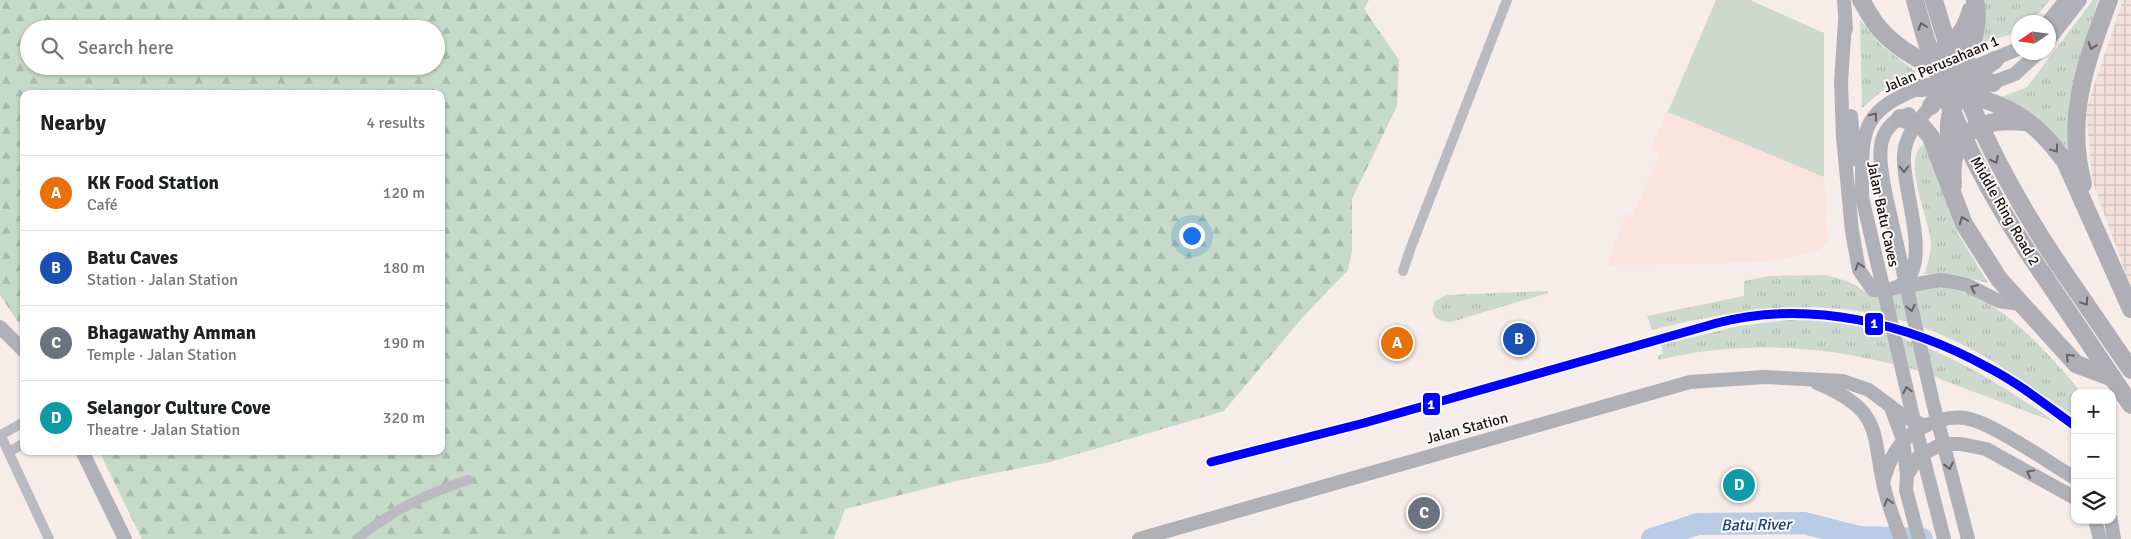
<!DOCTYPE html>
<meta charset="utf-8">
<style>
body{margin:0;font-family:Signika,sans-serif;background:#f6f6f6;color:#202124}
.controls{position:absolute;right:15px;bottom:15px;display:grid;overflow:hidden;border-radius:10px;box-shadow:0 1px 4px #0004}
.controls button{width:45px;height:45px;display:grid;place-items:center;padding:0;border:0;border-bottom:1px solid #e0e0e0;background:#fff;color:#202124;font:25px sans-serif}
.compass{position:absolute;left:2011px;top:15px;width:45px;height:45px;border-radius:50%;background:#fff;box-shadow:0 1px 4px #0004;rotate:257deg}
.you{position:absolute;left:1191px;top:235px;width:18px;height:18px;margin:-12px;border:4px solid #fff;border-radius:50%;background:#1a73e8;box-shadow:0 0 0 8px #1a73e833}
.badge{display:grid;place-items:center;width:32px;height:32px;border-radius:50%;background:#6a5f5c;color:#fff;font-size:16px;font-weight:700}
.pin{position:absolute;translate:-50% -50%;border:2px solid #fff;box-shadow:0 1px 5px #0006}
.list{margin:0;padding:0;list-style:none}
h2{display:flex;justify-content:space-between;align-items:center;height:65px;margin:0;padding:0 20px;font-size:21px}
h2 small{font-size:16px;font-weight:400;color:#757577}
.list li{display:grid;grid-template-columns:32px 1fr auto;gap:15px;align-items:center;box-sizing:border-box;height:75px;padding:0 20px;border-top:1px solid #e0e0e0}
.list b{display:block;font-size:19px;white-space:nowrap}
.list p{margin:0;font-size:16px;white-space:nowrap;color:#757577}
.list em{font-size:16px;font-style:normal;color:#757577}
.icon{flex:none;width:28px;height:28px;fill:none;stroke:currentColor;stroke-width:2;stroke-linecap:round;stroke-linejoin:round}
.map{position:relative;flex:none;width:2131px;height:539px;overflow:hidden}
.search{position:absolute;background:#fff;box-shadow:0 1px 4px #0004;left:20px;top:20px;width:425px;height:55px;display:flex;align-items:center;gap:12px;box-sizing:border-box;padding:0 18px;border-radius:28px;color:#757577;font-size:19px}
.panel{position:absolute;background:#fff;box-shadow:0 1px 4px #0004;left:20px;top:90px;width:425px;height:365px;border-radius:10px}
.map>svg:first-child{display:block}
.industrial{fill:url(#industrial-grid)}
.built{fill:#fae4dd}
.grass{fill:url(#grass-tufts)}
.forest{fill:url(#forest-firs);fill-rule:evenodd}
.pitch{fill:#cdd9ce}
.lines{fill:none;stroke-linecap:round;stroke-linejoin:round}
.river{stroke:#b9cce6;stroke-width:22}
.street{stroke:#babbc0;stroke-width:10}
.secondary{stroke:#b0b0b7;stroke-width:14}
.highway{stroke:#afaeb4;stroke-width:18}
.secondary-bridge{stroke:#b0b0b7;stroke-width:14}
.highway-bridge{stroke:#afaeb4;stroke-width:18}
.rail-1-casing{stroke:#fbfbfb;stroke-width:12}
.rail-1{stroke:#00f;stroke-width:9}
.oneway{stroke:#666062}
.oneway2{stroke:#676264}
.labels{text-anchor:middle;stroke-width:4;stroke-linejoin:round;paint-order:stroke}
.street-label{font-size:15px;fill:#1e1310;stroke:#fbfbfb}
.water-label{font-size:16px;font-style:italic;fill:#174171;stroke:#fbfbfb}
.line-badge{stroke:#fbfbfb;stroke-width:2}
.badge-label{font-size:14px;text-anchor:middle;font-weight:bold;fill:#fff}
</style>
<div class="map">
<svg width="2131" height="539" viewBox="0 0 2131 539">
<defs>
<pattern id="industrial-grid" width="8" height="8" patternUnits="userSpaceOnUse" patternTransform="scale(1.25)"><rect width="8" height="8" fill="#f3e0db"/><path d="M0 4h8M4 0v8" fill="none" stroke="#d0bfbb"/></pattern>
<pattern id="grass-tufts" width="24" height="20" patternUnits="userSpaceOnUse" patternTransform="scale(1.25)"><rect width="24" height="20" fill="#cdd9ce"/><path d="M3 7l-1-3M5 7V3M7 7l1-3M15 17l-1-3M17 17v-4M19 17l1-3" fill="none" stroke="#b0b9b0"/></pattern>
<pattern id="forest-firs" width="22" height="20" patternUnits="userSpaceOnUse" patternTransform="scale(1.25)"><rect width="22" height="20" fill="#c5dac9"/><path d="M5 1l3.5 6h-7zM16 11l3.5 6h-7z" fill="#a9baac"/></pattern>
</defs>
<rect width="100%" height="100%" fill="#f6ece9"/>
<!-- industrial -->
<path class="industrial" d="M2123,0H2131V288L2092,180L2086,109Z"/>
<!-- built -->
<path class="built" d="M1716,0H1750L1824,33V177L1828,241L1819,250L1777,260L1733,263L1607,265L1626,213L1632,216L1660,155L1650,150Z"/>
<!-- grass -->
<g class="grass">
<path d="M1984,0H2050L2031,22H2018V32L1977,45L1986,16Z"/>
<path d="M2093,0H2098L2069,101V150C2047,126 2029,112 1999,98L2027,87Z"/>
<path d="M1860,20L1882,46L1916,72L1884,89L1862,108Z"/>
<path d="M1923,145L1927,146L1956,230L1988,283L1954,274H1924C1928,264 1931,255 1931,244C1930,220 1901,160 1923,145Z"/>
<path d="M1825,275C1836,278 1847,280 1857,286C1861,289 1865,293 1870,294C1889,297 1918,286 1938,286C1992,287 2049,354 2082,393H2075V417C2032,388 1990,355 1942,335C1844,293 1752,305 1652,330L1647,316L1744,296V281L1769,276Z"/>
<path d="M1548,291V293L1451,322C1437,322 1428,314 1435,301L1447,295Z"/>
<path d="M1788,320C1892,319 1973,364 2055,422L1942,380C1924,370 1904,367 1884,362C1810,344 1733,342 1658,360V356L1663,353L1661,345L1739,326Z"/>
</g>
<!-- forest -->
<path class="forest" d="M0,0H1369L1364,9L1399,60L1397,106L1352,199V251L1348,270L1302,318L1224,411L1050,462L960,480L845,509L834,539H142L99,451H441V94H24V331L0,295ZM29,29H436V66H29Z"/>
<!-- pitch -->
<path class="pitch" d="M1716,0H1750L1824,33V177L1668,112Z"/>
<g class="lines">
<!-- river -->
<path class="river" d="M1652,539L1698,524L1804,523L1859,537L1922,539"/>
<!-- street -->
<g class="street">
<path d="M1403,271L1411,247L1507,0"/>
<path d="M0,434L49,539"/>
<path d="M1,435L24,422"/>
<path d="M9,452L24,443"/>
<path d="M357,539C390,512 427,493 468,480"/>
</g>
<!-- secondary -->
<g class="secondary">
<path d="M1844,0L1846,29"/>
<path d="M1845,22L1841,82L1843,137L1852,231L1859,270L1873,290C1948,296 1901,197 1904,155C1905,136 1918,120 1931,106"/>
<path d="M2048,22L2066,0"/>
<path d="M2048,41L2080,0"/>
<path d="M1952,76L2018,49"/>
<path d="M1983,86L2015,74L2039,52"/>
<path d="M1851,116L1855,159"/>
<path d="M1885,192C1880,160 1871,128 1909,114"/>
<path d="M1862,197C1862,129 1858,111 1927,85"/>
<path d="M1900,287L1940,280L1955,282L1967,285L1999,301L2019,304"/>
<path d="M0,327L24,351"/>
<path d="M1817,383C1887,412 1870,434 1886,495C1890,510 1896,525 1901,539"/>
<path d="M1891,407L1903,440L1907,475"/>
<path d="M82,451L125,539"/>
<path d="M1883,482C1890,458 1898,440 1921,428C1934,421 1950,416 1965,418C1992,422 2049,463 2075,478"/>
<path d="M2095,520L2100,539"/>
<path d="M2111,520L2114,539"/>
<path d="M1139,539L1690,382L1765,377L1843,381L1869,390L1905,417L1925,426"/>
<path d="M1919,539L1906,490L1907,475L1919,456L1942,444H1961L1986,449L2075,498"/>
</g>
<!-- highway -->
<g class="highway">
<path d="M1861,0C1866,8 1870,16 1875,23C1900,57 1953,78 1993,83"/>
<path d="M1920,58C1948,52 1963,38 1971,10"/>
<path d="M1919,88C1949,85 2004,103 2028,122C2043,133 2054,147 2065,161L2131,309"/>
<path d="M1931,106C1954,76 1985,41 1975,0"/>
<path d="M1900,118L1921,125L1931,137L1964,224L1999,279L2076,364L2113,378"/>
<path d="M1951,160C1950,148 1948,136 1949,125C1949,101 1977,72 1995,60"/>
<path d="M2083,184C2065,116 2086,63 2109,0"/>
<path d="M1953,185C1948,134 1977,117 2024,122"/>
<path d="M2057,262L2131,370"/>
<path d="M2042,273L2131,405"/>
</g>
<!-- secondary-bridge -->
<g class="secondary-bridge">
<path d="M1885,192L1933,403L1968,539"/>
<path d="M1862,197L1915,425L1944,539"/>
</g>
<!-- highway-bridge -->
<g class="highway-bridge">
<path d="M1915,0C1939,98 1985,191 2042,273"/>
<path d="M1934,0C1960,95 2003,181 2057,262"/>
</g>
<defs>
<path id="rail-1" d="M1211,462L1364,423L1717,323C1809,299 1908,323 1989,368C2020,384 2047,406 2075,426"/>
</defs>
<!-- rail-1 casing -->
<use href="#rail-1" class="rail-1-casing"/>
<!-- rail-1 -->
<use href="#rail-1" class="rail-1"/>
</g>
<!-- one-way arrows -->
<defs><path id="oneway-chevron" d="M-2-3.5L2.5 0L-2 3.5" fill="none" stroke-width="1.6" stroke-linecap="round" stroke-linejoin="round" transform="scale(1.25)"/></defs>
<g class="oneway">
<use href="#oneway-chevron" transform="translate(1922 26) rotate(-108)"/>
<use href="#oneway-chevron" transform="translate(2092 46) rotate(109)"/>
<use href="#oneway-chevron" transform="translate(2055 149) rotate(53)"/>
<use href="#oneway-chevron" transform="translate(1995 160) rotate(63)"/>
<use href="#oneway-chevron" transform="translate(1963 220) rotate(-112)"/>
<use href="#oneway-chevron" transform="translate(2085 302) rotate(56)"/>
<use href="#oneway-chevron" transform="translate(2069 357) rotate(-134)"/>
</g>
<g class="oneway2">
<use href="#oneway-chevron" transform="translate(1874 116) rotate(-52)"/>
<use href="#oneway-chevron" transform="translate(1904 169) rotate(89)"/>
<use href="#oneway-chevron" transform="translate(1859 266) rotate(-109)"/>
<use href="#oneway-chevron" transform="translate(1974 288) rotate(-156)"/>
<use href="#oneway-chevron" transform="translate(1911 308) rotate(77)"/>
<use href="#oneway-chevron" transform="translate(1907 390) rotate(-103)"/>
<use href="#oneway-chevron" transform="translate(1949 466) rotate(76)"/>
<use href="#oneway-chevron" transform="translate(2030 473) rotate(-151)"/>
<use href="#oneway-chevron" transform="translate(1888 502) rotate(-108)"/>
</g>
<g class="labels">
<!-- street labels -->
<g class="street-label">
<text transform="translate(1941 64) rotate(-23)" y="5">Jalan Perusahaan 1</text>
<text transform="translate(2005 211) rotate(60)" y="5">Middle Ring Road 2</text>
<text transform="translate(1883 214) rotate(78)" y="5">Jalan Batu Caves</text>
<text transform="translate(1467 428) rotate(-15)" y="5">Jalan Station</text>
</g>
<!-- water labels -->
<g class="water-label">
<text transform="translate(1756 524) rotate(-1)" y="6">Batu River</text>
</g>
</g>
<g class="line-badge">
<rect x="1864" y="312" width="20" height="24" rx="5" fill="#00f"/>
<rect x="1422" y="392" width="19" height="24" rx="5" fill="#00f"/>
</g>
<g class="badge-label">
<text x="1874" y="328">1</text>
<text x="1431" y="409">1</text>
</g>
</svg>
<div class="controls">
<button>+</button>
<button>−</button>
<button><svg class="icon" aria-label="layers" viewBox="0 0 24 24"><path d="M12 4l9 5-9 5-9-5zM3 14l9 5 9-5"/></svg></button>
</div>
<svg class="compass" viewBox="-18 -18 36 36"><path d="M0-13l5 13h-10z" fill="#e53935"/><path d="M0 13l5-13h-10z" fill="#757577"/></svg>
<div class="you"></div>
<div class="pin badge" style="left:1397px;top:343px;background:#e8710a">A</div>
<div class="pin badge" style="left:1519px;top:339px;background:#1a4fb4">B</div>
<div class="pin badge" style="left:1424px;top:513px;background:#6b7280">C</div>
<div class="pin badge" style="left:1739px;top:485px;background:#0f9aa8">D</div>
<div class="search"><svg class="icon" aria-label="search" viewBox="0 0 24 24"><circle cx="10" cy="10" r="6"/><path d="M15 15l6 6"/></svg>Search here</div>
<section class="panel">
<h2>Nearby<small>4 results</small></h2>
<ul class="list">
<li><span class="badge" style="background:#e8710a">A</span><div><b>KK Food Station</b><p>Café</p></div><em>120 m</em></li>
<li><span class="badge" style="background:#1a4fb4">B</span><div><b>Batu Caves</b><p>Station · Jalan Station</p></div><em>180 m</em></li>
<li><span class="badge" style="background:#6b7280">C</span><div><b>Bhagawathy Amman</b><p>Temple · Jalan Station</p></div><em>190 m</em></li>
<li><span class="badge" style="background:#0f9aa8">D</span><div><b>Selangor Culture Cove</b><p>Theatre · Jalan Station</p></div><em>320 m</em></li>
</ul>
</section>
</div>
